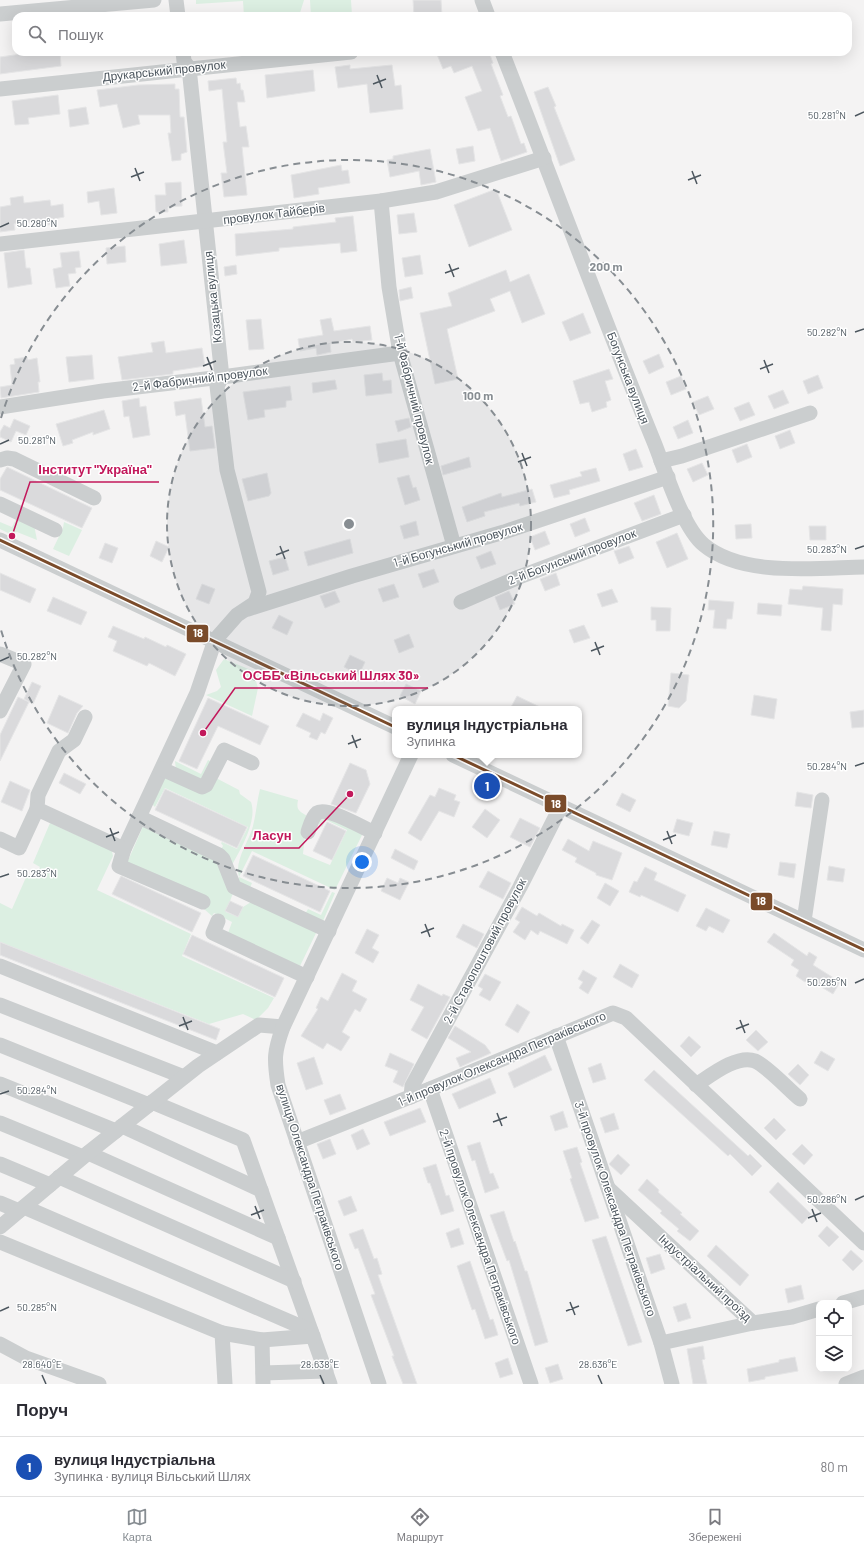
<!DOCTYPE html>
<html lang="uk">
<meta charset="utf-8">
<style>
body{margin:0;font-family:Barlow,sans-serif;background:#f2f2f3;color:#2b2b33}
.controls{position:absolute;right:12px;bottom:12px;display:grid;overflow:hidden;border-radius:8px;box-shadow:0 4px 16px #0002}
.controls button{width:36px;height:36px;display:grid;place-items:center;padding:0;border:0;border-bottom:1px solid #e1e1e2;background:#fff;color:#2b2b33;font:20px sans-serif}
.you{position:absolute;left:362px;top:862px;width:14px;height:14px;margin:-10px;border:3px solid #fff;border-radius:50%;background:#1a73e8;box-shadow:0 0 0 6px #1a73e833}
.badge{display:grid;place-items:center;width:26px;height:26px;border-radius:50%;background:#878d92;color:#fff;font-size:13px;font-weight:700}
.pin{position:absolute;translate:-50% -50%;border:2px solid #fff;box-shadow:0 1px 4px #0006}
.popup{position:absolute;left:392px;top:706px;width:190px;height:52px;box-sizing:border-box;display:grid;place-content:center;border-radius:8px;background:#fff;filter:drop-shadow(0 1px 3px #0005);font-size:13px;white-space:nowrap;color:#7c7c81}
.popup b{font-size:15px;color:#2b2b33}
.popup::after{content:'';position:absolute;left:50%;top:100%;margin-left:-8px;border:8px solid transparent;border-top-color:#fff}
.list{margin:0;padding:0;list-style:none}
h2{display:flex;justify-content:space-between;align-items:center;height:52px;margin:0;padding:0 16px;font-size:17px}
h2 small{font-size:13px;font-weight:400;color:#7c7c81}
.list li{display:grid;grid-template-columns:26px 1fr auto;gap:12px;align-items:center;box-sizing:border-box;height:60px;padding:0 16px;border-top:1px solid #e1e1e2}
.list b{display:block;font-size:15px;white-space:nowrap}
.list p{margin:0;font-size:13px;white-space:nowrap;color:#7c7c81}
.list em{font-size:13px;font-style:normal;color:#7c7c81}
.icon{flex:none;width:22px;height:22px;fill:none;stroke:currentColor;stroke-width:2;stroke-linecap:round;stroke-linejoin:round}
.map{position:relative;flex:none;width:864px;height:1384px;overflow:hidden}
.search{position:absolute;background:#fff;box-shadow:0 4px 16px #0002;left:12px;right:12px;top:12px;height:44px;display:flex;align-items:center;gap:10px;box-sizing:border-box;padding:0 14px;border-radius:12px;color:#7c7c81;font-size:15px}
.sheet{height:112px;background:#fff}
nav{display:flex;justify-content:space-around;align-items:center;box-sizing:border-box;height:56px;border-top:1px solid #e1e1e2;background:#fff;font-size:11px;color:#7c7c81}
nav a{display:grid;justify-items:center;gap:2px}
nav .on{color:#878d92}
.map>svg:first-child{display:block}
.green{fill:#dcefe2}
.building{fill:#dadadc;stroke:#e5e5e6}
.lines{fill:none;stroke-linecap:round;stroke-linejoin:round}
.minor{stroke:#cbcecf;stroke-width:15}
.bus-1-casing{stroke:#fff;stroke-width:6}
.bus-1{stroke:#7a4b2a;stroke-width:3}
.ticks{fill:none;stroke:#4c565e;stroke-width:1.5}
.ring{fill:none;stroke:#878d92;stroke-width:2;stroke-dasharray:7 5}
.labels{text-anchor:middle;stroke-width:3;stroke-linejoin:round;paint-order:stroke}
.street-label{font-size:12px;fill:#4c565e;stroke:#fff}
.ticks-label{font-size:10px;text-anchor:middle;fill:#4c565e;stroke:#fff;stroke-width:3;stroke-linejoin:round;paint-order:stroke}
.centre{fill:#878d92;stroke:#fff;stroke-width:2}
.ring-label{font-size:12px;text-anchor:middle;font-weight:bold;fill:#878d92;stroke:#fff;stroke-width:3;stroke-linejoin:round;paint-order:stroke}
.leader{fill:none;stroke:#c2185b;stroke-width:1.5}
.callout-dot{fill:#c2185b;stroke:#fff;stroke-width:1.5}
.callout-label{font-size:13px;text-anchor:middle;font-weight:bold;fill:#c2185b;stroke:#fff;stroke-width:3;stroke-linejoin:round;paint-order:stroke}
.line-badge{stroke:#fff;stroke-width:1.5}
.badge-label{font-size:11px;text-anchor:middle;font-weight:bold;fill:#fff}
</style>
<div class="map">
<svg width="864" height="1384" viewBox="0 0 864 1384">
<rect width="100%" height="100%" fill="#f4f3f3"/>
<!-- green -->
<g class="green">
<path d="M196,0H304L299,16H244L243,1L196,4Z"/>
<path d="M310,0H351L352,16H311Z"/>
<path d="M16,519L34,525L37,540L17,532L10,534L0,529V522L12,527Z"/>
<path d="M64,522L82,530L69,556L53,549L63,528Z"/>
<path d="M224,659L251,670L254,674L258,688L252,716L206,695L217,691L221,687L216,670Z"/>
<path d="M208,760L212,762L203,781L176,770L175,761L201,774Z"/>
<path d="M164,776L205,793L216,778L239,790L240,794L251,802C258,822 239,852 230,869L220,851L223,846L221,843L222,842L237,849L248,827L165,788L155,807L151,803Z"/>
<path d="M260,789L298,800C296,810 299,811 307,816L303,854L330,865L347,830L326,820L322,827L318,823L322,816L363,833L335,890L252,851L239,877L252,883L249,890L236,884L239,877C234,860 249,842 253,826C256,814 257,801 260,789Z"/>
<path d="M50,823L112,851L113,856L97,890L191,934L182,956L274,998L268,1008L256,1020L243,1014L209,1024L0,942V903L12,909L27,875L35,878L40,867L33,863Z"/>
<path d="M144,824L213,854L233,893L226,912L238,917L243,907L251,902L317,931L300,966L228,933L232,922L214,913L212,916L204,909L127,863Z"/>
<path d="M332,892L335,893L323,921L304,916L308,909L321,915Z"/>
</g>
<!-- building -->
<g class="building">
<path d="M413,0H441L442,16H414Z"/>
<path d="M36,52H60L61,66L0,74V57Z"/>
<path d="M436,52H489L493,63L491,64L503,95L500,96L508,117L511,116L521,144L524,143L527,152L501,161L490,128L478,131L465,97L482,91L472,66L454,73L451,66L443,69Z"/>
<path d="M350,65V69L392,65L395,86L401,85L403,109L370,113L367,84L338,88L335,67Z"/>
<path d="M313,70L315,91L267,98L265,75Z"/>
<path d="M236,78L237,84L240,83L241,90H243L245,102H237L240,127L246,126L249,147H242L247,195L224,197L221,173H227L223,142H227L222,89L209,91L208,81Z"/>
<path d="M175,84V89H179L180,117H184L187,152L181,154V160L172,161L168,133H171L170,115H138L140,124L123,128L117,104L100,107L97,90L138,85Z"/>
<path d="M548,87L556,106L554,107L575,160L560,166L534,92Z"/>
<path d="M58,95L60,114L28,118L29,124L15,125L12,101Z"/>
<path d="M86,107L89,124L70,127L68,110Z"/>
<path d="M473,146L475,161L459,164L456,149Z"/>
<path d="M430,149L436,182L421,185L419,171L390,177L387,160L393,159V156Z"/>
<path d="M341,165L342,171L348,170L350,183L318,188L319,194L294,198L291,175Z"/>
<path d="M181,182L182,206L168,207V212H156L155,195H166L165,183Z"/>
<path d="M114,188L117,213L101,215L99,201L88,203L87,192Z"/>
<path d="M496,189L512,230L469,247L454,205Z"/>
<path d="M23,196L24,203L50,200L51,206L63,204L64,217L54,219L55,224L41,226V221L14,224L15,230L0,232V207L11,205L10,198Z"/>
<path d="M414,213L417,232L399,234L397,215Z"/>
<path d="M353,216L357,251L341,253L340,243L279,248V251L236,256L235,234L293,229V227L336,222L335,218Z"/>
<path d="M184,240L187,263L161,266L159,244Z"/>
<path d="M125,246L126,262L107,264L106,248Z"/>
<path d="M24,250L26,268H30L32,284L8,288L4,253Z"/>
<path d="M79,251L81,267L75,268L76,273L68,274L70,286L56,288L53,269L62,267L60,253Z"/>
<path d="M420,255L423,274L405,277L402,258Z"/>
<path d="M236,265L237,274L225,276L224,267Z"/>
<path d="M506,270L510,282L529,274L545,314L522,323L510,291L490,299L495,311L447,329L458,379L435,384L420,313L452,306L448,293Z"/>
<path d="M411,287L413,298L400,301L399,290Z"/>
<path d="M583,313L591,333L570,341L562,322Z"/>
<path d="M331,318L334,331L370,326L372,340L353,342L352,339L330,344L331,352L317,355L316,348L300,351L298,339L323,335L320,320Z"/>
<path d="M261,319L264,349L249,350L246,320Z"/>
<path d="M164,341L166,353L202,348L205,366L173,371V374L122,380L118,357L153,352L151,343Z"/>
<path d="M659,354L664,367L649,374L643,361Z"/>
<path d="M92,355L94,379L69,382L66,357Z"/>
<path d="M27,357L28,360L37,358L40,382H38L39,392L1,398L0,387L12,385L10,365L15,364L14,359Z"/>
<path d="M609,369L613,379L605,381L611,400L606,402L607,407L592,412L589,402L580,404L573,381Z"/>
<path d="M382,373L383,381L391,380L392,393L366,396L364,375Z"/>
<path d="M818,375L823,388L808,394L803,381Z"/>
<path d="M681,376L686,389L671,395L666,382Z"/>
<path d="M335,380L337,389L313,393L312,383Z"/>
<path d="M290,386L292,400L286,401V407L264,410L265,417L248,420L243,392Z"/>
<path d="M783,390L789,403L774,409L768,396Z"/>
<path d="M708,396L714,409L699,415L693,402Z"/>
<path d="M139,398L140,407L146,406L150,435L133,438L129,416L124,417L122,401Z"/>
<path d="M201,398L205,427L212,426L215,448L190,451L185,414L176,416L174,402Z"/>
<path d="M749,402L755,415L740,421L734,408Z"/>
<path d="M104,410L110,429L93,435V432L72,440L73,443L63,446L56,424Z"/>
<path d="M409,418L411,427L398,432L395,421Z"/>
<path d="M14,419L30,426L26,435L16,431L11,442L0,437V432L4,425L10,428Z"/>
<path d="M688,420L693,433L678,439L673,427Z"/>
<path d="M790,430L795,443L780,449L775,436Z"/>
<path d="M406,439L409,457L379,463L376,444Z"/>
<path d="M747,444L752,457L737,463L732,450Z"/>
<path d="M636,449L643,467L629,471L623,454Z"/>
<path d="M469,457L471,467L443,475L441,466Z"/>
<path d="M702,463L708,475L693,482L687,469Z"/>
<path d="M7,467L92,508L82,528L0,490V479Z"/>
<path d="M596,468L600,481L569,490L570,494L554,498L550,485L582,476L580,472Z"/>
<path d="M267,473L271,493L269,496L248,501L242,479Z"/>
<path d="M409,475L413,488L416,487L420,500L405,505L397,478Z"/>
<path d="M532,489L536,502L520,506L519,503L484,512L485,516L467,522L462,507L501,493L502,497Z"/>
<path d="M654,495L661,514L642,521L634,503Z"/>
<path d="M585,518L590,531L575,537L570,524Z"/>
<path d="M416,521L419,535L404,539L400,526Z"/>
<path d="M751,524L752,538L736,539L735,525Z"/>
<path d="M809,526H826V540H810Z"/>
<path d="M545,531L550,544L535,550L530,537Z"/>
<path d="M677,533L688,559L667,568L656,542Z"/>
<path d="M350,539L353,553L308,566L304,552Z"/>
<path d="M156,541L169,547L162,562L150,556Z"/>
<path d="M105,543L118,548L112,563L99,558Z"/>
<path d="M629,546L634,558L619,564L614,551Z"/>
<path d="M491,551L496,564L481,569L476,557Z"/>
<path d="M285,557L289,570L273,575L269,561Z"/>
<path d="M434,569L439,582L423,588L418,574Z"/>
<path d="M0,573L36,589L30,603L0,590Z"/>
<path d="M556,573L560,585L545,591L540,579Z"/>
<path d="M202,584L215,589L209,604L196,599Z"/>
<path d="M394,584L399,597L383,602L378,589Z"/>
<path d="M803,586L843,589L842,605L833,604L831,631L821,630L823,608L788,604L790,589L802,590Z"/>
<path d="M612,589L618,602L602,607L597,594Z"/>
<path d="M335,591L340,602L325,608L320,596Z"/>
<path d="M509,591L515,604L500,610L495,597Z"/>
<path d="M53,597L87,612L81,625L47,611Z"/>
<path d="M709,600L734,602L732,619H727L726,629L713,628L715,610H708Z"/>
<path d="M758,603L782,605L781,616L757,614Z"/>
<path d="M651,607L671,608L670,631H656V620H651Z"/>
<path d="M279,615L293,622L287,635L272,628Z"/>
<path d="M584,625L590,638L574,643L569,630Z"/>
<path d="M113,626L144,639L145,637L166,647L167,645L186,654L175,676L149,663L147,666L113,651L117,641L108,637Z"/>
<path d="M409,634L414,647L399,653L394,640Z"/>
<path d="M350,655L365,662L359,675L344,667Z"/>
<path d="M671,673L689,675L686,701L679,708L668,706Z"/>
<path d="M32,682L41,686L33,704L24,699Z"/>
<path d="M406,684L421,691L415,704L400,696Z"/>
<path d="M59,695L83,706L77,713L68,733L47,723Z"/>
<path d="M754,695L777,699L774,719L751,715Z"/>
<path d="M517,696L544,709H510Z"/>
<path d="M18,697L29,702L0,761V735Z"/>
<path d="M208,698L269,726L260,745L218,726L197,769L179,761Z"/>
<path d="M864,710V727L852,728L850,712Z"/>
<path d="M303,713L320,721L323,713L333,718L325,734L321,732L317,740L309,737L311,733L296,726Z"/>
<path d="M350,763L366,770L370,784L356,813L331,804Z"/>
<path d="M64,773L86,784L80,794L59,783Z"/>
<path d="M10,781L30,790L22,811L1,802Z"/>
<path d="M439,788L456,795L454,800L460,802L454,817L439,811L421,841L408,833L430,795L435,797Z"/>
<path d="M165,789L247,827L237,848L155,810Z"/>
<path d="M797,792L813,795L811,808L795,806Z"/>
<path d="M622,793L636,800L630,812L616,805Z"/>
<path d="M485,809L500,820L487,838L472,827Z"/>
<path d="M520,818L540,828L530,847L510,837Z"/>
<path d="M677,819L693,823L689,836L673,832Z"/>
<path d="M327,822L346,831L332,860L313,851Z"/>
<path d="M714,831L730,834L727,848L711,845Z"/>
<path d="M568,839L589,851L593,841L622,853L612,880L596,875V873L575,862L577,858L562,850Z"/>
<path d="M395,849L418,861L414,870L391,858Z"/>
<path d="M253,855L330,891L320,912L243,876Z"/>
<path d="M780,862L796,864L794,878L778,875Z"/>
<path d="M829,866L845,869L843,882L827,880Z"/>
<path d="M645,867L657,873L654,880L686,895L678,912L641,895L640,897L629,892L634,881L637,882Z"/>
<path d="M488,871L511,883L503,899L479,887Z"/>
<path d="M121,876L201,913L192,932L112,894Z"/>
<path d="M387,878L398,883L400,878L409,882L400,900L381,891Z"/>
<path d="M605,883L619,891L610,906L597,898Z"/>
<path d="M230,901L243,907L238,917L225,911Z"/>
<path d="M522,907L537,916L539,913L561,926L562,924L574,930L567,944L540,931L538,935L531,930L525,940L513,932L520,922L515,919Z"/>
<path d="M706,908L730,920L723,933L709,926L706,931L696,926Z"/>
<path d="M592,920L600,925L588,944L580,938Z"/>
<path d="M463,924L484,934L477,948L456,937Z"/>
<path d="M367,929L379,935L372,948L379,952L373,963L355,953Z"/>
<path d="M774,933L807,956L809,952L817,957L813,965L840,982L833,994L808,979L805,982L796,976L799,970L791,965L794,960L767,942Z"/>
<path d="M192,935L284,978L275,997L183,954Z"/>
<path d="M0,942L220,1029L216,1040L0,955Z"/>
<path d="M620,964L639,975L632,988L613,977Z"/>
<path d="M583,970L597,978L588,994L579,988L583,982L578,979Z"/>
<path d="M342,973L357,981L352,991L367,999L360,1012L355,1009L342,1032L350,1037L341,1051L327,1043L323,1049L301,1036L318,1009L316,1008L321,997L328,1001Z"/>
<path d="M485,974L501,982L490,1001L479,995L483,989L478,986Z"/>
<path d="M418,984L442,996L443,994L450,997L427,1039L411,1030L424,1007L410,1000Z"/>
<path d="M517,1004L530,1012L518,1033L505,1025Z"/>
<path d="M455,1026L485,1045L491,1053L460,1067L456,1058L471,1052L448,1038Z"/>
<path d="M756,1030L768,1042L758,1051L746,1040Z"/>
<path d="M689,1036L701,1047L691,1057L680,1046Z"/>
<path d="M821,1051L835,1059L828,1071L814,1063Z"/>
<path d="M390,1053L414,1064L403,1087L393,1082L398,1071L385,1066Z"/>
<path d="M545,1055L552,1070L514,1088L508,1073Z"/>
<path d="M314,1057L323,1084L306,1090L297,1063Z"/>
<path d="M601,1063L606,1079L593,1083L588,1068Z"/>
<path d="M798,1064L809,1075L800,1085L788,1074Z"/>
<path d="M654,1070L748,1156L750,1154L762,1166L752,1176L730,1154L728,1156L644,1080Z"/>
<path d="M490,1078L496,1093L459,1109L452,1094Z"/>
<path d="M340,1094L346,1109L330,1115L324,1100Z"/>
<path d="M420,1108L426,1122L390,1136L384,1122Z"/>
<path d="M563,1111L568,1127L555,1131L550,1116Z"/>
<path d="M614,1113L619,1129L605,1133L600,1118Z"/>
<path d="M774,1118L786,1130L776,1140L764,1128Z"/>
<path d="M363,1129L370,1144L357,1150L351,1135Z"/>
<path d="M330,1139L336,1154L323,1159L317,1144Z"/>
<path d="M480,1142L490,1174L493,1173L499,1188L485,1193L475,1160L472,1161L467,1146Z"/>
<path d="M802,1144L813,1155L804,1165L792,1154Z"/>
<path d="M577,1147L582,1162L580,1163L599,1218L585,1222L570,1179L572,1178L563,1151Z"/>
<path d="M618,1154L630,1165L621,1175L609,1164Z"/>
<path d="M436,1164L446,1196L449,1195L454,1211L441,1215L430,1183H428L423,1168Z"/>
<path d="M647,1179L659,1190L658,1192L682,1213L680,1214L699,1231L690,1241L677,1231L679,1229L660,1213L662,1211L638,1190Z"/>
<path d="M778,1182L811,1214L802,1224L769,1192Z"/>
<path d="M351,1196L357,1211L344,1216L338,1201Z"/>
<path d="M504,1211L514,1242L515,1241L525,1271H527L548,1342L535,1346L509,1260L507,1261L490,1215Z"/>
<path d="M827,1226L839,1237L829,1247L818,1236Z"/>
<path d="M459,1228L464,1244L451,1248L446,1233Z"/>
<path d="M363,1229L374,1259L377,1258L382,1274L378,1275L417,1384H403L392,1356H394L371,1295L375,1294L358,1248L355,1249L349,1234Z"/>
<path d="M606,1236L642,1342L628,1346L592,1240Z"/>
<path d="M716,1245L749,1275L740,1286L707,1256Z"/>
<path d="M851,1250L863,1261L853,1271L842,1260Z"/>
<path d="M660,1254L665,1269L651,1274L646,1258Z"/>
<path d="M470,1261L490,1320L493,1319L498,1335L485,1339L475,1309L472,1310L457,1266Z"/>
<path d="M801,1285L804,1299L788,1303L785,1289Z"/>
<path d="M686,1303L691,1318L678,1322L673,1307Z"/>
<path d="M703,1346L705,1359L702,1360L707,1384H693L687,1349Z"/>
<path d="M795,1357L798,1371L765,1377V1379L749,1382L747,1369L779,1362V1360Z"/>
<path d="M508,1358L513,1374L500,1378L495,1363Z"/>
<path d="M558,1364L563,1379L550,1383L545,1368Z"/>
</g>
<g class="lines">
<!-- minor -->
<g class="minor">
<path d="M176,0L178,16"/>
<path d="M482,0L488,16"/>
<path d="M0,14L154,0"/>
<path d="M183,52L184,61L189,68L222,377L217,386L227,470L259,592L255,603L237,615L215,640L197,693L124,849L119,866L203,902"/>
<path d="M502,52C553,182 601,313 654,442C665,469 682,527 704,545C742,577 816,568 864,567"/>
<path d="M0,89L351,52"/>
<path d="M381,201L389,287L400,353L454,546"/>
<path d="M0,244L381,201L436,192L544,158"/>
<path d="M0,407L103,391L222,377L400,353"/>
<path d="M0,460L7,458L14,459L94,498"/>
<path d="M661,461L682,456L810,413"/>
<path d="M0,504L55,530"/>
<path d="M0,540L395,727"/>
<path d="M461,602L519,577L684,515"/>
<path d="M248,609L352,576L504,532L668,477"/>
<path d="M0,654L24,664L0,711"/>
<path d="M85,717L74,740L59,751L38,795L37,809L124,849"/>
<path d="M453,755L864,950"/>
<path d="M162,769L202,787L206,785L224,750L252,763"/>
<path d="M139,817L219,855L223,859L234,887L329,931"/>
<path d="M308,832C310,826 312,817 317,813C327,806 363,828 375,833"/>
<path d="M0,839L19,848L37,809"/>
<path d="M218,921L213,933L307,977"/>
<path d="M804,921L822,800"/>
<path d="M0,966L217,1053"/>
<path d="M0,1005L184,1077"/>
<path d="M556,1036L661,1343L672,1384"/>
<path d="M0,1045L149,1105"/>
<path d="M0,1084L116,1131"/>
<path d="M696,1085C710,1076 737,1054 755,1061C767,1066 789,1090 800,1099"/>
<path d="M430,1089L531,1384"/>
<path d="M411,1097L412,1086L520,887L561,806"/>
<path d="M152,1102L243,1140L330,1384"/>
<path d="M0,1123L83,1157"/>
<path d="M122,1126L261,1190"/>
<path d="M297,1142L430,1089L613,1013L626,1018L864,1243"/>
<path d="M88,1153L278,1238"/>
<path d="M0,1164L50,1185"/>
<path d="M59,1177L294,1281"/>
<path d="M609,1189L753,1323L792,1317L819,1309"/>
<path d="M0,1203L19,1211"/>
<path d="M24,1207L311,1331"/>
<path d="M0,1227L88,1153L198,1066L259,1025L283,1027"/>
<path d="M0,1242L222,1333L225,1384"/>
<path d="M843,1303L864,1297"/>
<path d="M222,1333L262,1340L313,1336"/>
<path d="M262,1340L263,1384"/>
<path d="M661,1343L753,1323"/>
<path d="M0,1344L26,1358L99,1384"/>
<path d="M263,1373L326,1371"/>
<path d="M379,1384L278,1085C274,1059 274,1052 283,1027L411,755"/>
<path d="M846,1384L864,1377"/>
</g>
<defs>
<g id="bus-1">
<path d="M0,540L395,727"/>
<path d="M453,755L864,950"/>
</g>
</defs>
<!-- bus-1 casing -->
<use href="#bus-1" class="bus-1-casing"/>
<!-- bus-1 -->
<use href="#bus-1" class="bus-1"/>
</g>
<!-- ticks -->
<path class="ticks" d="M377,75L382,88M373,84L386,79M855,116L864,112M135,168L140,181M692,171L697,184M131,177L144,172M688,180L701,175M0,227L9,223M449,264L454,277M445,273L459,268M855,332L864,329M207,357L212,370M764,360L769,373M203,366L216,361M760,369L773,364M0,444L9,440M522,453L527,466M518,462L531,457M280,546L285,559M855,549L864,546M276,555L289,550M595,642L600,655M591,651L604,646M0,661L9,657M352,735L357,748M348,744L361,739M855,766L864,763M110,828L115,841M667,831L672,844M106,837L119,832M663,840L676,835M0,877L9,874M425,924L430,937M421,933L434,928M855,983L864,979M183,1017L188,1030M740,1020L745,1033M179,1026L192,1021M736,1029L749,1024M0,1094L9,1091M497,1113L502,1126M493,1122L507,1117M855,1200L864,1196M255,1206L260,1219M812,1209L817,1222M251,1215L264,1210M808,1218L821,1213M570,1302L575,1315M0,1311L9,1307M566,1311L579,1306M42,1375L46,1384M320,1375L324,1384M598,1375L602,1384"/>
<!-- distance rings -->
<circle cx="349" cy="524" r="182" fill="#878d92" fill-opacity=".12"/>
<g class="ring">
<circle cx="349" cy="524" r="182"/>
<path d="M1 418A364 364 0 1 1 1 630"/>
</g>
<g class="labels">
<!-- street labels -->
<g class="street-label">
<text transform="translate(164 71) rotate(-6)" y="4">Друкарський провулок</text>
<text transform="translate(274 214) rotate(-7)" y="4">провулок Тайберів</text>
<text transform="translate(213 297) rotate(-96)" y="4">Козацька вулиця</text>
<text transform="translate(628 378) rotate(69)" y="4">Богунська вулиця</text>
<text transform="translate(200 379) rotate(-7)" y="4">2-й Фабричний провулок</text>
<text transform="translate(414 399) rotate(76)" y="4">1-й Фабричний провулок</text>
<text transform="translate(458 545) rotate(-16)" y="4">1-й Богунський провулок</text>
<text transform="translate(572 557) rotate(-21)" y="4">2-й Богунський провулок</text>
<text transform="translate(485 951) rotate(-62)" y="4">2-й Старопоштовий провулок</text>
<text transform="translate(502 1059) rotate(-23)" y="4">1-й провулок Олександра Петраківського</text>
<text transform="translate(310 1177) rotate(72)" y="4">вулиця Олександра Петраківського</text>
<text transform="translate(615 1209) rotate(71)" y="4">3-й провулок Олександра Петраківського</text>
<text transform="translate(480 1237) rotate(71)" y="4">2-й провулок Олександра Петраківського</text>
<text transform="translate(705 1278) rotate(43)" y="4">Індустріальний проїзд</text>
</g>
</g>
<g class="ticks-label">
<text x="827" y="119">50.281°N</text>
<text x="37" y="227">50.280°N</text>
<text x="827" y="336">50.282°N</text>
<text x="37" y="444">50.281°N</text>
<text x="827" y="553">50.283°N</text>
<text x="37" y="660">50.282°N</text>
<text x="827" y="770">50.284°N</text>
<text x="37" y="877">50.283°N</text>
<text x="827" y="986">50.285°N</text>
<text x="37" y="1094">50.284°N</text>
<text x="827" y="1203">50.286°N</text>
<text x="37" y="1311">50.285°N</text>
<text x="42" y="1368">28.640°E</text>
<text x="320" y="1368">28.638°E</text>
<text x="598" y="1368">28.636°E</text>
</g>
<circle cx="349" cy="524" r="6" class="centre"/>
<g class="ring-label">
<text x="606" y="271">200 m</text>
<text x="478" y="400">100 m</text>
</g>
<!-- callouts -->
<path class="leader" d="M12 536L30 482H159M203 733L235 688H428M350 794L299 848H244"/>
<g class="callout-dot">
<circle cx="12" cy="536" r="4"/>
<circle cx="203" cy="733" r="4"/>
<circle cx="350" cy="794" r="4"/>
</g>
<g class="callout-label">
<text x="95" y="474">Інститут "Україна"</text>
<text x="331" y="680">ОСББ «Вільський Шлях 30»</text>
<text x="272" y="840">Ласун</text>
</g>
<g class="line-badge">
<rect x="186" y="624" width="23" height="19" rx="4" fill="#7a4b2a"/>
<rect x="544" y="794" width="23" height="19" rx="4" fill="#7a4b2a"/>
<rect x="750" y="892" width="23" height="19" rx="4" fill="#7a4b2a"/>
</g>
<g class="badge-label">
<text x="198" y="637">18</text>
<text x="556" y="808">18</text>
<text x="761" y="905">18</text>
</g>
</svg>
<div class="controls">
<button><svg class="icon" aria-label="locate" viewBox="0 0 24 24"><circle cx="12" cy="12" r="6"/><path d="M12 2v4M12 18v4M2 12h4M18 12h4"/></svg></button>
<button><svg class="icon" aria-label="layers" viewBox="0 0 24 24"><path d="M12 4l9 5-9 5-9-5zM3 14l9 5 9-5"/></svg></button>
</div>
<div class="you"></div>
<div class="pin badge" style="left:487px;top:786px;background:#1a4fb4">1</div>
<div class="popup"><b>вулиця Індустріальна</b>Зупинка</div>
<div class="search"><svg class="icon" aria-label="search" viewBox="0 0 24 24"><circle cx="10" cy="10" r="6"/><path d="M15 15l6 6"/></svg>Пошук</div>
</div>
<section class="sheet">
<h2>Поруч<small></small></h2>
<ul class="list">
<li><span class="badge" style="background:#1a4fb4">1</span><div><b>вулиця Індустріальна</b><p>Зупинка · вулиця Вільський Шлях</p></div><em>80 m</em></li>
</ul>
</section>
<nav>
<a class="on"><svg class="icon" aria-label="map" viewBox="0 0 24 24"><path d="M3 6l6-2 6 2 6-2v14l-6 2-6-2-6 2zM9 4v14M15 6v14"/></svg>Карта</a>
<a><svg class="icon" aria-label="directions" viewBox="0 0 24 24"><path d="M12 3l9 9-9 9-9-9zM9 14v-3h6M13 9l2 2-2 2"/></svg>Маршрут</a>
<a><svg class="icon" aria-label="saved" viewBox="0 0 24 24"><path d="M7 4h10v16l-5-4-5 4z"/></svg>Збережені</a>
</nav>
